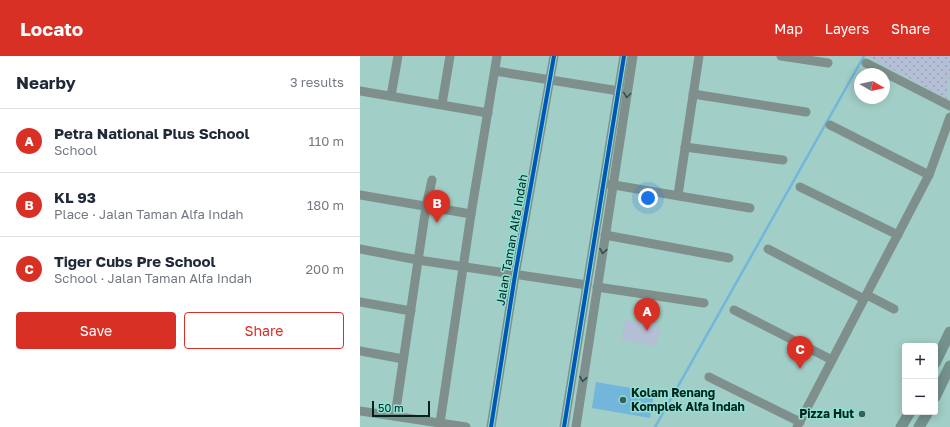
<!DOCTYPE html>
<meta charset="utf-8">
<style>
body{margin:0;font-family:"Golos Text",sans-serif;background:#f6f6f7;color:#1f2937}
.controls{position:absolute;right:12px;bottom:12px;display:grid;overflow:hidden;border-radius:4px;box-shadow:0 2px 10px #0003}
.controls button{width:36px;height:36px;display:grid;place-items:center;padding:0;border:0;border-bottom:1px solid #e0e1e3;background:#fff;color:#1f2937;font:20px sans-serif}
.compass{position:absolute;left:494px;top:12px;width:36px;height:36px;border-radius:50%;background:#fff;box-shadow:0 2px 10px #0003;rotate:99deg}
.scale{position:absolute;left:12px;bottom:10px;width:58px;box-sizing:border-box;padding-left:4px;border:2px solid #00231e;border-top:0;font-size:11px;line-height:14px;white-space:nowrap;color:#00231e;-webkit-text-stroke:3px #8ee1d3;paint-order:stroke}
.you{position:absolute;left:288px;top:142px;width:14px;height:14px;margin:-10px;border:3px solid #fff;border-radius:50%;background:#1a73e8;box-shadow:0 0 0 6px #1a73e833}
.badge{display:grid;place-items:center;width:26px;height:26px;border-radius:50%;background:#d93025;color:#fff;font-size:13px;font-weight:700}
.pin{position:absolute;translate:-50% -33px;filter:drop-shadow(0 1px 2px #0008)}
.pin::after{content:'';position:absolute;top:21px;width:14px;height:12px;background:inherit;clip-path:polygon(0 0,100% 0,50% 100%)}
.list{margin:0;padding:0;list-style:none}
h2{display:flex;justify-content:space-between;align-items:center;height:52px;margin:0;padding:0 16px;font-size:17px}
h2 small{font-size:13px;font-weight:400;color:#747a83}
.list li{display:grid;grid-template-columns:26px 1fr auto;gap:12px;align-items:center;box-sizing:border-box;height:64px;padding:0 16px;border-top:1px solid #e0e1e3}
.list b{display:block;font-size:15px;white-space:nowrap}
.list p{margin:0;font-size:13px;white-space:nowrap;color:#747a83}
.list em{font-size:13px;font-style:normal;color:#747a83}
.actions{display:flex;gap:8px;padding:12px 16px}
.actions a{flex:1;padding:9px 0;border:1px solid #d93025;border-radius:4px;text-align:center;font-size:14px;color:#d93025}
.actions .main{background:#d93025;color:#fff}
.map{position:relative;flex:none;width:590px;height:371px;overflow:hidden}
header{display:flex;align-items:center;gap:24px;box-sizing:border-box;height:56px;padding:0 20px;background:#d93025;color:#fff}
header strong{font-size:19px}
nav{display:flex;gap:22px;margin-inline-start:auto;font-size:14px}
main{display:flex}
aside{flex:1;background:#fff}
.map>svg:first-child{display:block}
.grass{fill:url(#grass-dots)}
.pitch{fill:#b4bed5}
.water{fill:#72b6db}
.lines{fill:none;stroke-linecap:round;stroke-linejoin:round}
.stream{stroke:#72b6db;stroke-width:2.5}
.minor{stroke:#7f908c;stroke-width:9}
.major{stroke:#74918b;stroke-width:11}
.cycleway-casing{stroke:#8ee1d3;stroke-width:6}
.cycleway{stroke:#0057b8;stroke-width:4}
.oneway{stroke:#334f4a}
.poi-dot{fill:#385f59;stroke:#8ee1d3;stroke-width:1.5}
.labels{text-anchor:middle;stroke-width:3;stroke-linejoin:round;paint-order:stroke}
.street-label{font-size:12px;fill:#00231e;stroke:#8ee1d3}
.poi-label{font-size:12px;font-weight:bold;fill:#00231e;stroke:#8ee1d3;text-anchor:start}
</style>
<header>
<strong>Locato</strong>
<nav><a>Map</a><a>Layers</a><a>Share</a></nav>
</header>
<main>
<aside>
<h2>Nearby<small>3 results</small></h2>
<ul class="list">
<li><span class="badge">A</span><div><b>Petra National Plus School</b><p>School</p></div><em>110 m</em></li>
<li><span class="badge">B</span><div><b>KL 93</b><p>Place · Jalan Taman Alfa Indah</p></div><em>180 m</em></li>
<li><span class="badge">C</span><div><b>Tiger Cubs Pre School</b><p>School · Jalan Taman Alfa Indah</p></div><em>200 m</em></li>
</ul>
<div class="actions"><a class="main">Save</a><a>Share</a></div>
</aside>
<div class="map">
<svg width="590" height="371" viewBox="0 0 590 371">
<defs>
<pattern id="grass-dots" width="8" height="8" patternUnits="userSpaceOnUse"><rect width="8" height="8" fill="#b4bed5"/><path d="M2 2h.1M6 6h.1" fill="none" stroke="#99a3b6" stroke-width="1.8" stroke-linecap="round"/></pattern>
</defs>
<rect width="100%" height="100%" fill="#a1cec6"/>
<!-- grass -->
<path class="grass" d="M508,0H590V17L587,43Z"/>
<!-- pitch -->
<path class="pitch" d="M265,264L300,270L296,290L261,284Z"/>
<!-- water -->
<path class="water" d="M236,326L294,336L290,362L232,352Z"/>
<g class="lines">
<!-- stream -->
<path class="stream" d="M295,371L504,0"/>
<!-- minor -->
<g class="minor">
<path d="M421,0L468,7"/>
<path d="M506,7L590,50"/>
<path d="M135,15L259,35"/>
<path d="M0,35L128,57"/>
<path d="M333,38L446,56"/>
<path d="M31,40L38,0"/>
<path d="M82,48L90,0"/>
<path d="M470,69L569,119"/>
<path d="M325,91L423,104"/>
<path d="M248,128L390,152"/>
<path d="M440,131L538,179"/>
<path d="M0,139L111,158"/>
<path d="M318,139L339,0"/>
<path d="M245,179L369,202"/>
<path d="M0,193L58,204L227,229"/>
<path d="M408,193L504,243"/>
<path d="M237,231L344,247"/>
<path d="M507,239L534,253"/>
<path d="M0,246L51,255"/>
<path d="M374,254L472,304"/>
<path d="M0,295L43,303"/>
<path d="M349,321L440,366"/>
<path d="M0,355L106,371"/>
<path d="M35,360L66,151L72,124"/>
<path d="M80,367L111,158L137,0"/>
<path d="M131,371L155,219L194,0"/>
<path d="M204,371L264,0"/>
<path d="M216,371L273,0"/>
<path d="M437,371L569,119L590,61"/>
</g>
<!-- major -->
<g class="major">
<path d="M575,307L590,276"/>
<path d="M575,341L590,310"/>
<path d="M541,371L550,356"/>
<path d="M559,371L568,356"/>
</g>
<defs>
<g id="cycleway">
<path d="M131,371L155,219L194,0"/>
<path d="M204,371L264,0"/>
</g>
</defs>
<!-- cycleway casing -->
<use href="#cycleway" class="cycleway-casing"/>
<!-- cycleway -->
<use href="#cycleway" class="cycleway"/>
</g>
<!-- one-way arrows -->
<defs><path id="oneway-chevron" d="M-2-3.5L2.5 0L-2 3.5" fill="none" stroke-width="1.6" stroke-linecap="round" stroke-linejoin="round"/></defs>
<g class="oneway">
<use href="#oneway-chevron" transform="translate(267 39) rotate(98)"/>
<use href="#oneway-chevron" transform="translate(243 195) rotate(99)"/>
<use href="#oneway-chevron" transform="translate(223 323) rotate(99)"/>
</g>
<!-- markers -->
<g class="poi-dot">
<circle cx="263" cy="344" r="4"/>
<circle cx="502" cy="358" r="4"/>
</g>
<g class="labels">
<!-- street labels -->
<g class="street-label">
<text transform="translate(152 184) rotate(-80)" y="4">Jalan Taman Alfa Indah</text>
</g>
<!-- poi labels -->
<g class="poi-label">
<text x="271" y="341">Kolam Renang<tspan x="271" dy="14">Komplek Alfa Indah</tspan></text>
<text x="494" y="362" text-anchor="end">Pizza Hut</text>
</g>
</g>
</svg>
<div class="controls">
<button>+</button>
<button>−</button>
</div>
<svg class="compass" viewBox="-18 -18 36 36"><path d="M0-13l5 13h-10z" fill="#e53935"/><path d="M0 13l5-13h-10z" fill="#747a83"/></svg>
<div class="scale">50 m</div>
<div class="you"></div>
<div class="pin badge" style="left:287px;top:275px">A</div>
<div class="pin badge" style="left:77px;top:167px">B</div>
<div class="pin badge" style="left:440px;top:313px">C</div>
</div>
</main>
